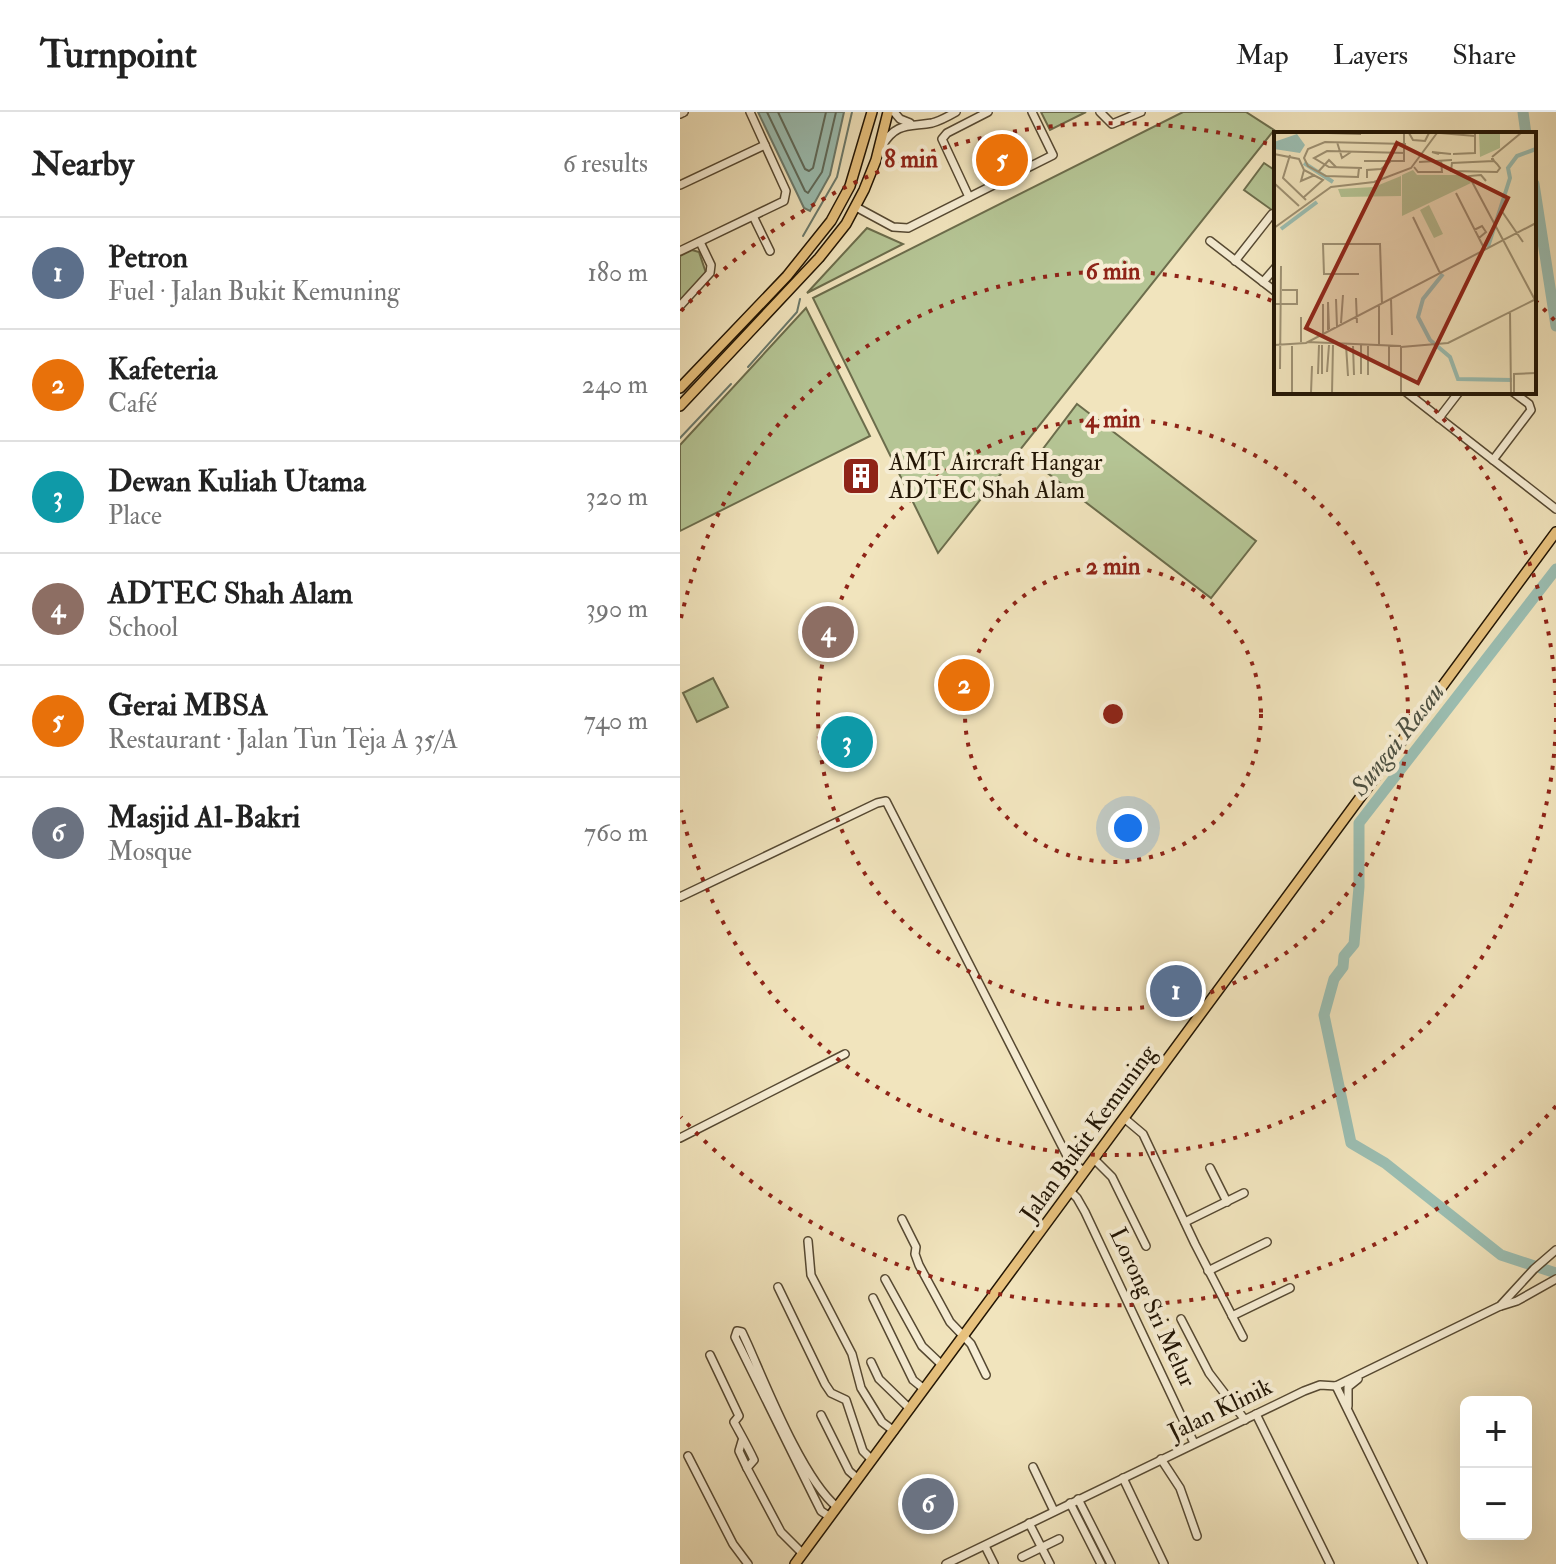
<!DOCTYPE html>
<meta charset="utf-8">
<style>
body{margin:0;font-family:"IM FELL Double Pica",serif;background:#f2f2f2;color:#222}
.controls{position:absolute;right:24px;bottom:24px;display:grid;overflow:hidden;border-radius:12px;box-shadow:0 8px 32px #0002}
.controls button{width:72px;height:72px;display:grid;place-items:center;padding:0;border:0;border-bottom:2px solid #e0e0e0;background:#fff;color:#222;font:40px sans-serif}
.you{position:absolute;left:448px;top:716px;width:28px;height:28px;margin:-20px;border:6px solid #fff;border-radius:50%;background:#1a73e8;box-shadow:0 0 0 12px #1a73e833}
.badge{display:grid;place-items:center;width:52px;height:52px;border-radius:50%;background:#0f766e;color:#fff;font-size:26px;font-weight:700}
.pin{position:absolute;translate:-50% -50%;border:4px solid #fff;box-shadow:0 2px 8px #0006}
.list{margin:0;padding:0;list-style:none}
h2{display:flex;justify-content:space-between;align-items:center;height:104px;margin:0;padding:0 32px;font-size:34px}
h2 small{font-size:26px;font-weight:400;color:#767676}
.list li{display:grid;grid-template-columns:52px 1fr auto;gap:24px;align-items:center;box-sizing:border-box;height:112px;padding:0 32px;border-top:2px solid #e0e0e0}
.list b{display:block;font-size:30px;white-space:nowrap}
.list p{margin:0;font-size:26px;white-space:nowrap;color:#767676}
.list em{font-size:26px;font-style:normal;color:#767676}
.map{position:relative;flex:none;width:876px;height:1452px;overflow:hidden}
header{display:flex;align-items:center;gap:48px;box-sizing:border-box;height:112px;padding:0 40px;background:#fff;border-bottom:2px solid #e0e0e0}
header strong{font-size:38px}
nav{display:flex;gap:44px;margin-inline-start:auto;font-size:28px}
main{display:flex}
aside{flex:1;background:#fff}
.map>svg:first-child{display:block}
.green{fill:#b5c595;stroke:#6c6d4c;stroke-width:2}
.water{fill:#9bbeb2;stroke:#6b7a6c;stroke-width:2}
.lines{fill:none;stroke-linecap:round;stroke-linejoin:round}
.shore{stroke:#5e6a5b;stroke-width:2}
.stream{stroke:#6b7a6c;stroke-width:2}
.river{stroke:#9bbeb2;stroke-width:11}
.minor-casing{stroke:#564932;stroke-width:10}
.major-casing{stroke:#221504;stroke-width:12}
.minor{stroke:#f6edd4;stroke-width:7}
.major{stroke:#e8c27e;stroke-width:9}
.ring{fill:none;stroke:#8f2418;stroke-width:4;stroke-dasharray:4 8}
.labels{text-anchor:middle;stroke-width:8;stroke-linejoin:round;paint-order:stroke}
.poi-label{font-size:24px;fill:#221504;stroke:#f6edd4;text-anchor:start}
.street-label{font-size:24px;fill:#221504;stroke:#f6edd4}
.water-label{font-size:26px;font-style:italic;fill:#4c5041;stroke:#f6edd4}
.inset-river{fill:none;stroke:#9bbeb2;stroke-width:4}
.inset-road{fill:none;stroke:#9e9173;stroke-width:2}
.view{fill:#8f2418;fill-opacity:0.15;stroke:#8f2418;stroke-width:4}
.inset-edge{fill:none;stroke:#221504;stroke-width:4}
.centre{fill:#8f2418;stroke:#f6edd4;stroke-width:4}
.ring-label{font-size:24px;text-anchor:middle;font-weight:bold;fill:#8f2418;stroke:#f6edd4;stroke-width:8;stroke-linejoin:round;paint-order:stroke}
</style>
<header>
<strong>Turnpoint</strong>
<nav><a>Map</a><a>Layers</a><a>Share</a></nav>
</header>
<main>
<aside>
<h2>Nearby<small>6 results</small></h2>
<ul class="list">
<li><span class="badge" style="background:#5c6f8a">1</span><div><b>Petron</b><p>Fuel · Jalan Bukit Kemuning</p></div><em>180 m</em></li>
<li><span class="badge" style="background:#e8710a">2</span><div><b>Kafeteria</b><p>Café</p></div><em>240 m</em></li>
<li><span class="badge" style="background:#0f9aa8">3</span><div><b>Dewan Kuliah Utama</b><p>Place</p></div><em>320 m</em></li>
<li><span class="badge" style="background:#8d6e63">4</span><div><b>ADTEC Shah Alam</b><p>School</p></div><em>390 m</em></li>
<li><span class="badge" style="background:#e8710a">5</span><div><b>Gerai MBSA</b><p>Restaurant · Jalan Tun Teja A 35/A</p></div><em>740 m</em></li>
<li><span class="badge" style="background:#6b7280">6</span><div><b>Masjid Al-Bakri</b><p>Mosque</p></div><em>760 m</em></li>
</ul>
</aside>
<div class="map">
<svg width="876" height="1452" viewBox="0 0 876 1452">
<rect width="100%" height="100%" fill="#f1e4bd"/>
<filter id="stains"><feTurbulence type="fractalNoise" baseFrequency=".0025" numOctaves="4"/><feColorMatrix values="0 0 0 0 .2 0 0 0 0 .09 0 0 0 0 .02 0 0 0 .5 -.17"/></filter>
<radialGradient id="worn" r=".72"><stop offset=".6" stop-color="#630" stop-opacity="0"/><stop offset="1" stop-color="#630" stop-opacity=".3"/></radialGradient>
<!-- green -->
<g class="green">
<path d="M361,0H406L370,18Z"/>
<path d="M503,0H566L594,18L258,441L133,186Z"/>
<path d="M584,51L596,59V101L564,78Z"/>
<path d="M187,116L223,132L127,181Z"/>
<path d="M12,138L19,140L26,161L0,189V144Z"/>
<path d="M126,196L190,324L0,419V333Z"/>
<path d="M397,292L576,429L531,486L353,350Z"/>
<path d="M33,566L48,595L17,610L3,581Z"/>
</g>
<!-- water -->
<path class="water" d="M78,0H164L150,63L130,99L124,96Z"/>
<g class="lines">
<!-- shore -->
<g class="shore">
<path d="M87,0L125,79L128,81L142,60L156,0"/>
<path d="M98,0L125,57L129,59L133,56L146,0"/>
</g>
<!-- stream -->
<g class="stream">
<path d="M123,124L157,65L172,0"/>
<path d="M68,255L117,200L120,187"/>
<path d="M0,326L51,272"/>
</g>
<!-- river -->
<g class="river">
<path d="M843,0L846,22"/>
<path d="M854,72L876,214"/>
<path d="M876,457L679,711V775L674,832L664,844L663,855L654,867L644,903L671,1031L705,1051L821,1143L876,1161"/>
</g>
<defs>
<g id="minor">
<path d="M214,0L220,7L230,11"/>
<path d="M420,0L432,12L461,0"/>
<path d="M0,2L4,0"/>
<path d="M202,34C216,10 229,15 252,11C260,9 269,4 276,0"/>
<path d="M0,73L85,33"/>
<path d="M289,85L262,27L267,21L308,0"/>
<path d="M176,95L213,115L228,116L373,43L352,0"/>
<path d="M74,106L90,139"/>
<path d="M530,129L596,180"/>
<path d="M0,139L104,89L106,79L70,0"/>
<path d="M555,149L592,102"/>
<path d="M583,170L596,155"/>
<path d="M0,194L30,161L31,153L20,130"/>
<path d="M726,280L876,397"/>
<path d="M759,306L779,280"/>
<path d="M813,348L851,298L849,292L833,280"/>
<path d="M0,785L197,691L206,689L387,1044L404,1060"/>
<path d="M444,1006L463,1022L515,1132L563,1225"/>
<path d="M0,1026L165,942"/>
<path d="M414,1047L432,1065L466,1134"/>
<path d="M530,1056L547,1090"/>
<path d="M390,1079L397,1086L405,1100L514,1331"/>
<path d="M222,1107L236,1135L235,1142L239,1153L270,1210L291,1232L306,1263"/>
<path d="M505,1110L564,1081"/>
<path d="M128,1129L131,1163L172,1242L181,1276L202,1310L214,1319"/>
<path d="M528,1159L587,1130"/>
<path d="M205,1167L242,1234L262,1253"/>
<path d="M98,1175L145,1272L151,1281L166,1288L183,1339L192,1348"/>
<path d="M193,1186L233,1268L244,1277"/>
<path d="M821,1194L837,1189L876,1167"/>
<path d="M552,1204L610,1176"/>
<path d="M501,1207L529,1261L565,1308"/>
<path d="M30,1243L59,1304L54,1310C61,1323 68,1335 74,1348L67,1356L101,1420L123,1442"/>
<path d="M191,1250L199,1267L230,1297"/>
<path d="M656,1274L820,1194L854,1157L876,1138"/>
<path d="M656,1274L743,1452"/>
<path d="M668,1294V1275L678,1267"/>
<path d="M576,1302L650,1452"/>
<path d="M141,1303L169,1359L178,1367"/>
<path d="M62,1329L59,1339L67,1356"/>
<path d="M8,1344L53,1432L68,1452"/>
<path d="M481,1347L500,1376L517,1424"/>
<path d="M353,1355L374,1399"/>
<path d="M443,1366L484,1452"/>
<path d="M398,1387L431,1452"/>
<path d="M390,1391L421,1452"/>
<path d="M150,1405L141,1399L134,1385L55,1225L57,1219L62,1220L68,1233C87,1276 123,1367 157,1395"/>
<path d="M349,1411L370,1452"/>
<path d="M305,1434L314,1452"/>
<path d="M342,1445L379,1427"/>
<path d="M266,1452L624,1279L640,1273L656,1274"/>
</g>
<g id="major">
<path d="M0,276L107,164L151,109L170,74L192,0"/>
<path d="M0,294L139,146L166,112L184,78L196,48L208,0"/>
<path d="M115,1452L876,420"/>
</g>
</defs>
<!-- minor casing -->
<use href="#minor" class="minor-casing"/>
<!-- major casing -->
<use href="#major" class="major-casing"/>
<!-- minor -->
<use href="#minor" class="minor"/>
<!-- major -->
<use href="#major" class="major"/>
</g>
<!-- distance rings -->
<g class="ring">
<circle cx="433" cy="602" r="148"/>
<circle cx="433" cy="602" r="295"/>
<path d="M876 606A443 443 0 0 1 1 698M1 506A443 443 0 0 1 595 190M738 281A443 443 0 0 1 876 598"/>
<path d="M876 994A591 591 0 0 1 1 1005M1 199A591 591 0 0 1 596 34M855 188A591 591 0 0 1 876 210"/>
</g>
<!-- icons -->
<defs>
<symbol id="building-square" viewBox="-11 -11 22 22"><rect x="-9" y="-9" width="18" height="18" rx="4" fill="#8f2418" stroke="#f6edd4"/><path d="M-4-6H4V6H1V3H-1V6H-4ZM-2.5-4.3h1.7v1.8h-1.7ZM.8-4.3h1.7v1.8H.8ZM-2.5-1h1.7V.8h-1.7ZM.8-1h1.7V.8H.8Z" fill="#fff"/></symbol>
</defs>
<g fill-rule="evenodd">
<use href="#building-square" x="159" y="342" width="44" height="44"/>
</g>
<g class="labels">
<!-- poi labels -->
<g class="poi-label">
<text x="209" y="358">AMT Aircraft Hangar<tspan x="209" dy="28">ADTEC Shah Alam</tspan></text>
</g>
<!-- street labels -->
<g class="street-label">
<text transform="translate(408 1021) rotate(-54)" y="8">Jalan Bukit Kemuning</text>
<text transform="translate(473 1195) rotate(65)" y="8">Lorong Sri Melur</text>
<text transform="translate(540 1297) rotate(-26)" y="8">Jalan Klinik</text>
</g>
<!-- water labels -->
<g class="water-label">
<text transform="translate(717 627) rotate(-52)" y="9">Sungai Rasau</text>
</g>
</g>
<!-- overview -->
<g transform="translate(594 20)">
<rect width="262" height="262" fill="#f1e4bd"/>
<path d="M205,1H226V16L206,25ZM139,38L143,43H193L197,51L128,84V43ZM127,44V64L67,65L64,57L100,55ZM155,73L169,102L160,106L146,78Z" fill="#b5c595"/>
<path d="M23,2L31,13L26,21L0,17V10Z" fill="#9bbeb2"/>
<path class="inset-river" d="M30,31L59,50M7,97L43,70M214,115L236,46L234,36L243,24L262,17M169,142L149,167L144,185L156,208L176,225L184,247L238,248"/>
<path class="inset-road" d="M54,1L87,2M135,1L139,8L151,9L155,1M166,1L201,4M63,10L68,26L77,20M0,22L25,27L30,38L49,48L30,65M165,22L158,20L177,22M179,22L201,21V1M16,23L9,46L32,68M218,25L247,1M218,26V27H219L220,29L223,32L226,36L223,40L177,39L178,31L220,29M90,29H130V1M145,30L178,28M140,35L144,40H168L167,28M85,36L84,45L52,44L34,34L30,26L34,17L51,10L132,12M88,36L55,35L40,26L53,19L131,21M30,38L27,49L41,43M44,40L55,28L62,35M93,46V38L107,37L117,29M212,49L207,43L195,44L261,168M0,51L25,74M182,61L211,118M227,78L249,110M139,85L166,141M0,96L57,55L100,50L137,36L163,1M200,98L208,94L212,100L205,106M85,142H50L49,112H106L108,172M82,166L83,191M62,167L63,195M117,167L118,203M0,172H23V158H8M105,173V213M236,180L237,261M67,191L69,163M54,198V170L55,197M49,203V172M27,210V185M34,210L127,214M0,213L32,211L262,91M48,213V242M72,213L74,244M87,213V242M115,213V238M79,214L80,243M127,215L174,211L262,167M127,215V261M6,237L7,134M53,240L55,213M44,242L45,213M94,243V214M240,260V242L262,241M18,261V214M37,261L38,234M58,261L59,213"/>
<path class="view" d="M123,11L234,66L144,251L32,196Z"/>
<rect width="262" height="262" class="inset-edge"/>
</g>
<circle cx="433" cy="602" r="12" class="centre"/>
<g class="ring-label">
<text x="231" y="55">8 min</text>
<text x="433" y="167">6 min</text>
<text x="433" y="315">4 min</text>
<text x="433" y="462">2 min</text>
</g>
<rect width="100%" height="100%" filter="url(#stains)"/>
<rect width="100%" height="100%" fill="url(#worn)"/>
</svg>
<div class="controls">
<button>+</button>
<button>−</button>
</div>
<div class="you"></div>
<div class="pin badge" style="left:496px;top:879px;background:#5c6f8a">1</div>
<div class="pin badge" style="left:284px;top:573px;background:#e8710a">2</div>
<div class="pin badge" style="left:167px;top:630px;background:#0f9aa8">3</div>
<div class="pin badge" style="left:148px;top:520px;background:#8d6e63">4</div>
<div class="pin badge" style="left:322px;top:48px;background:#e8710a">5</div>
<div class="pin badge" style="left:248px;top:1392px;background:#6b7280">6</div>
</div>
</main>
